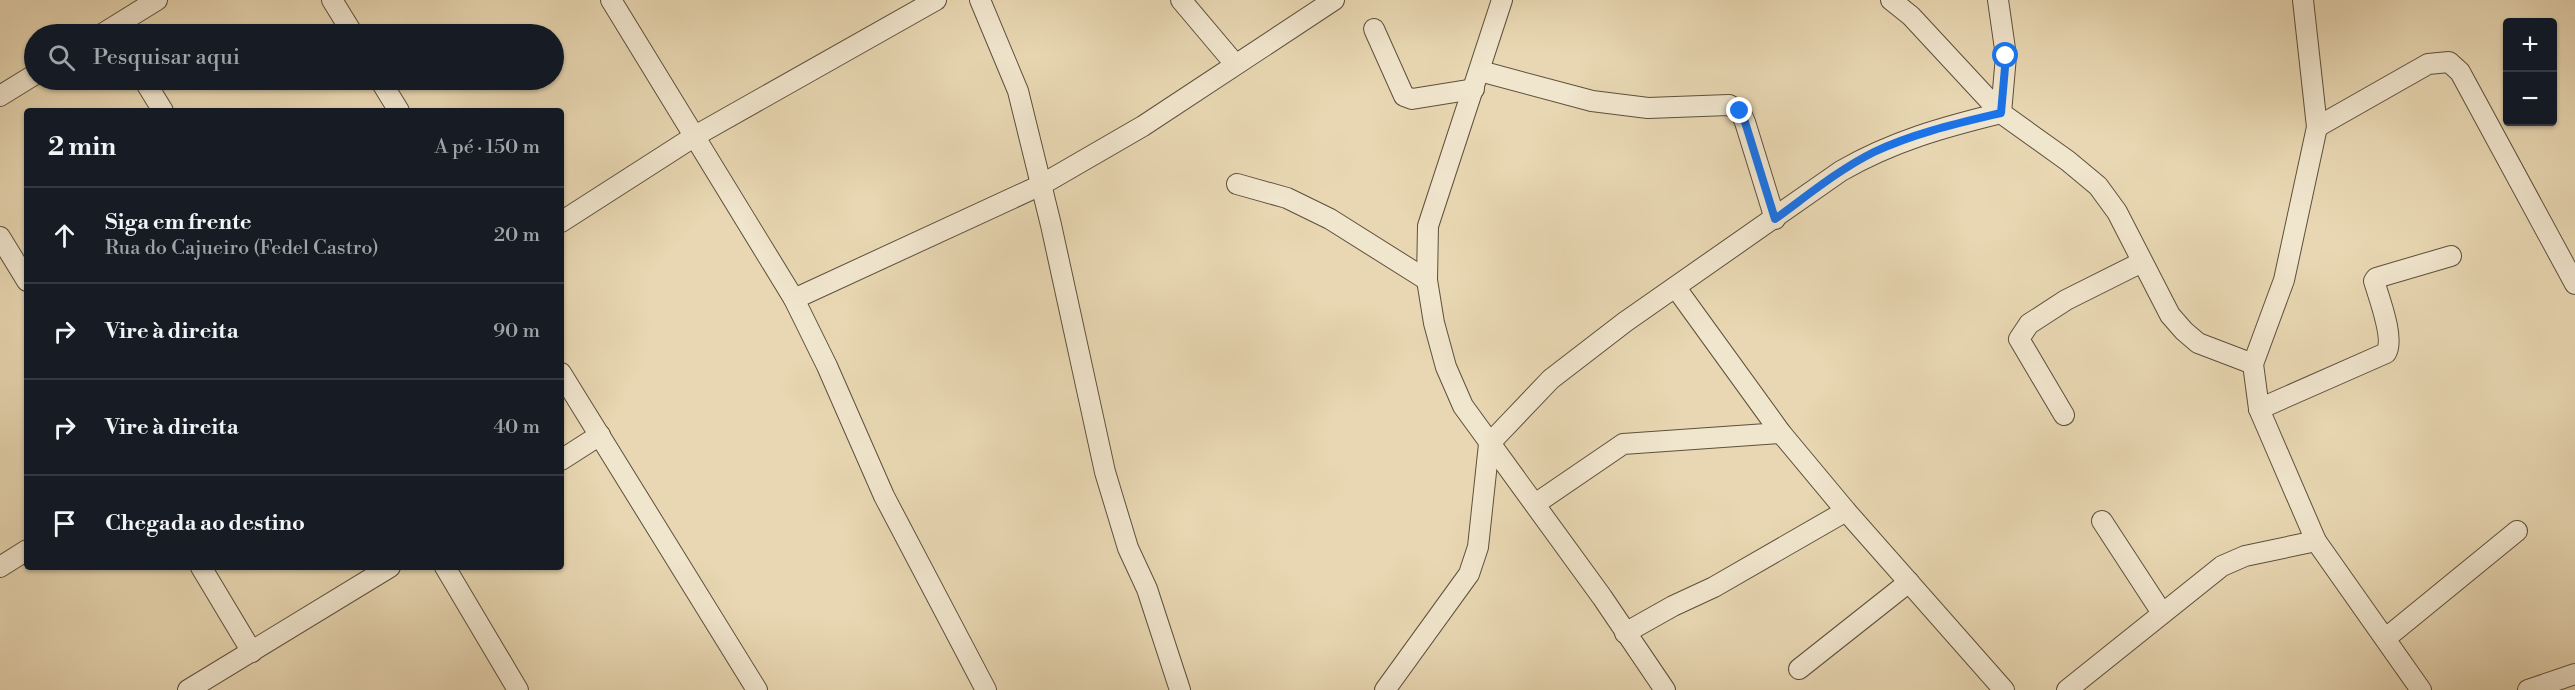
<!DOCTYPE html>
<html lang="pt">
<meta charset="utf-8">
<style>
body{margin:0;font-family:"Libre Bodoni",serif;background:#242831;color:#f1f3f6}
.controls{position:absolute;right:18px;top:18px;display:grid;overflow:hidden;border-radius:6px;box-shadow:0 2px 4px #0004}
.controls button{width:54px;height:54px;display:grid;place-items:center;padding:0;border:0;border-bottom:2px solid #363941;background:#171b24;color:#f1f3f6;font:30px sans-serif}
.stop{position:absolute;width:18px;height:18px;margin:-14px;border:4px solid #1a73e8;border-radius:50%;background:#fff}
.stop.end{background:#1a73e8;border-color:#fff;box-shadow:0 2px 6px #0008}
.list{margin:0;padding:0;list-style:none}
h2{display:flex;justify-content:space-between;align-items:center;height:78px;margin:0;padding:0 24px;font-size:26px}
h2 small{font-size:20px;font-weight:400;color:#9ea1a6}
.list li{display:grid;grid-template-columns:39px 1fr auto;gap:18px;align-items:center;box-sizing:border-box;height:96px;padding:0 24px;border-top:2px solid #363941}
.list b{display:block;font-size:22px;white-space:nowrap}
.list p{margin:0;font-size:20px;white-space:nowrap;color:#9ea1a6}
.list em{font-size:20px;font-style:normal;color:#9ea1a6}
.icon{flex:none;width:33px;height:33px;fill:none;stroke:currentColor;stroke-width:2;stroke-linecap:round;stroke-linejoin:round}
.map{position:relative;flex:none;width:2575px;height:690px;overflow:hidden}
.search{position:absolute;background:#171b24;box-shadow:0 2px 4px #0004;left:24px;top:24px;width:540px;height:66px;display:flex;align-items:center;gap:15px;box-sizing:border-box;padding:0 21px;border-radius:33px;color:#9ea1a6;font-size:22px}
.panel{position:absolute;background:#171b24;box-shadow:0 2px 4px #0004;left:24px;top:108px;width:540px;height:462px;border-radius:6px}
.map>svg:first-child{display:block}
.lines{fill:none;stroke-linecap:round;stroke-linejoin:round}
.minor-casing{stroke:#5d503c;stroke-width:22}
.minor{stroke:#f0e5cd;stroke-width:20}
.route{stroke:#1a73e8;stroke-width:8}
</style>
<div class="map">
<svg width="2575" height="690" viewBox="0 0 2575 690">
<rect width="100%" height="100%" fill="#e8d7b2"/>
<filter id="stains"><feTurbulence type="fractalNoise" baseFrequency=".00333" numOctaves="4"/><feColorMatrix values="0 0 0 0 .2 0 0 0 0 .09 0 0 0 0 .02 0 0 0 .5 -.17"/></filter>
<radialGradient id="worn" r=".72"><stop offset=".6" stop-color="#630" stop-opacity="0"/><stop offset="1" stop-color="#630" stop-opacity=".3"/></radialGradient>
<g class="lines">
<defs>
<g id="minor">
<path d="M332,0L353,34"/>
<path d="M611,0L794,299L827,366L884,496L986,690"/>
<path d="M980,0L1018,91L1051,225L1105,472L1128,548L1147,589L1180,690"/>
<path d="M1181,0L1235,64"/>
<path d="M1502,0L1428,226L1427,280L1434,323L1446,367L1463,406L1602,597L1665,690"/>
<path d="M1891,0L1911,16L2001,113L2068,161L2098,186L2117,212L2170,315L2184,331L2198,343L2253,364"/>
<path d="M2303,0L2317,127L2284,280L2253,364L2259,409L2316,541L2421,690"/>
<path d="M1374,29L1404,96L1412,99L1474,89"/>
<path d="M102,34L157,0"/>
<path d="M1480,71L1592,101L1648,108L1729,105L1740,111L1745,122L1775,219"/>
<path d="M144,80L163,111"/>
<path d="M380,80L399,111"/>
<path d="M0,96L34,75"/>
<path d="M2317,127L2428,64L2449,62L2460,72L2575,284"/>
<path d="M1237,184L1287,198L1330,219L1427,280"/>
<path d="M561,222L695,136L936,0"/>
<path d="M0,237L27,281"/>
<path d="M1676,288L1781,433L1846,511L2004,690"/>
<path d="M794,299L1041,185L1143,126L1334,0"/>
<path d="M561,373L757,690"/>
<path d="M2259,409L2386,353C2395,339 2379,298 2374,281L2376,278L2451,256"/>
<path d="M2064,415L2019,339L2029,324L2066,300L2142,262"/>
<path d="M561,460L600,435"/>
<path d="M1535,504L1623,444L1781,433"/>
<path d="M2102,521L2162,613"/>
<path d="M0,567L27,550"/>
<path d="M201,567L252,652"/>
<path d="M445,567L518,690"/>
<path d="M1625,633L1673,606L1714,587L1846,511"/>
<path d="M2386,638L2517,531"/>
<path d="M1799,669L1909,582"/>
<path d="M188,690L390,567"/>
<path d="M1385,690L1469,574L1478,547L1489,444L1551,379L1625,322L1841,171C1893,141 1944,127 2001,113L2006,56L1998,0"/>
<path d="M2067,690L2222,566L2245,556L2316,541"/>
<path d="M2528,690L2575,674"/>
</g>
</defs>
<!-- minor casing -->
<use href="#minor" class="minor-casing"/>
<!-- minor -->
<use href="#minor" class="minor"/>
</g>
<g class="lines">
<!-- route -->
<path class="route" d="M1740,111L1745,122L1775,219C1807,196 1838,170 1874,152C1914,133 1959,123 2001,113L2006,56"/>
</g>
<rect width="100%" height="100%" filter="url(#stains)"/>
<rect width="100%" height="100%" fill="url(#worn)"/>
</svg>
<div class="controls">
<button>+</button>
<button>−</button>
</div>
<div class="stop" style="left:2006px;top:56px"></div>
<div class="stop end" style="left:1740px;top:111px"></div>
<div class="search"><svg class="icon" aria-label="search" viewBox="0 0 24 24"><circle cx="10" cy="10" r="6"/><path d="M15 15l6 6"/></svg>Pesquisar aqui</div>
<section class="panel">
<h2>2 min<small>A pé · 150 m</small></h2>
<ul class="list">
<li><svg class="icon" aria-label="ahead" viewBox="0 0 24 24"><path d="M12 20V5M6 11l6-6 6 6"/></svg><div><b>Siga em frente</b><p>Rua do Cajueiro (Fedel Castro)</p></div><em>20 m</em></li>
<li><svg class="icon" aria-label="right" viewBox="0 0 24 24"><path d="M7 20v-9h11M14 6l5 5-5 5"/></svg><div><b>Vire à direita</b></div><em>90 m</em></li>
<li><svg class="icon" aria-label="right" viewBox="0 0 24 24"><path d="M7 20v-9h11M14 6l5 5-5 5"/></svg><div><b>Vire à direita</b></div><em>40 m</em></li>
<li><svg class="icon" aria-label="arrive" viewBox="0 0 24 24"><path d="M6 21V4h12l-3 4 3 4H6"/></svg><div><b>Chegada ao destino</b></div></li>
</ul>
</section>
</div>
